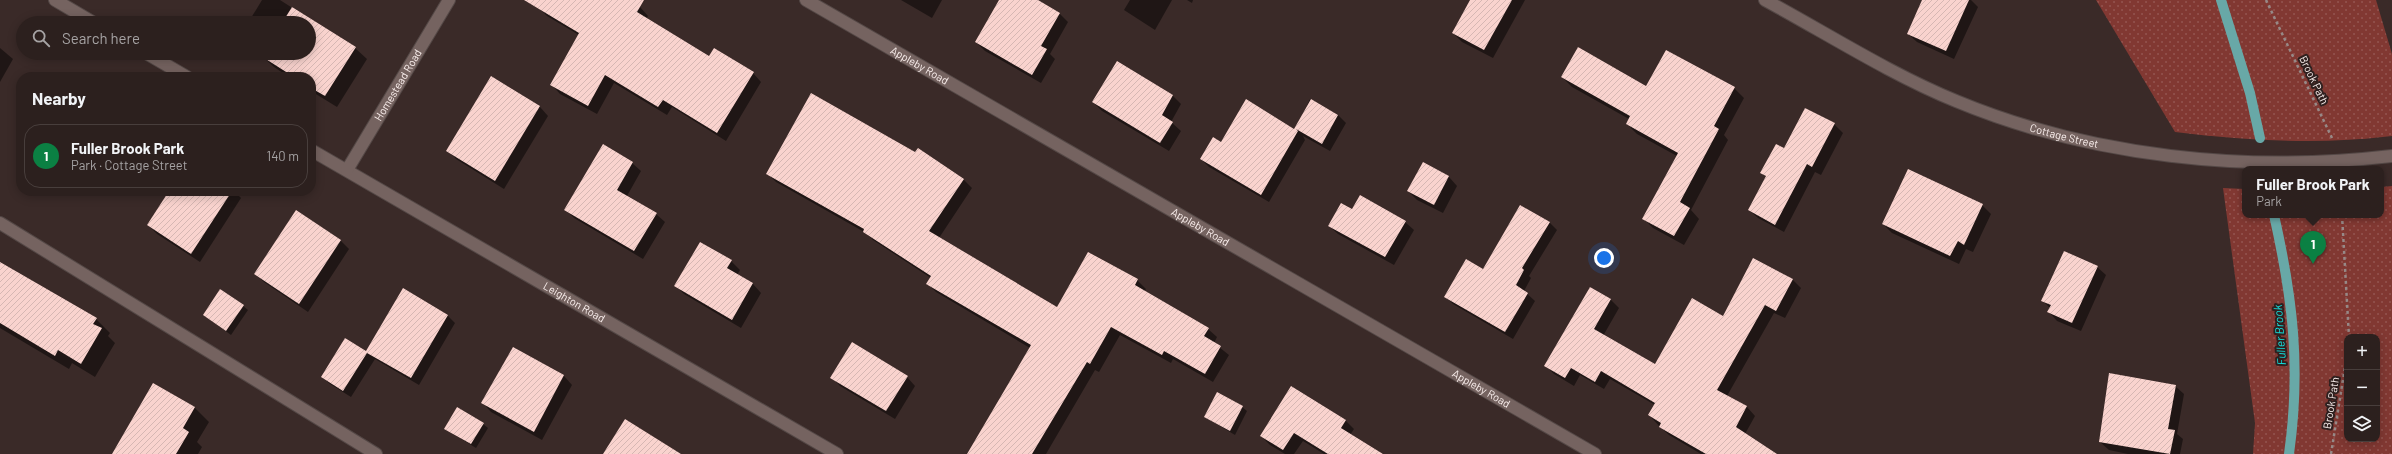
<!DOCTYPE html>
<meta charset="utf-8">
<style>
body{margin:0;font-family:Barlow,sans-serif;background:#382d2b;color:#f1f3f6}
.controls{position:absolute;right:12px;bottom:12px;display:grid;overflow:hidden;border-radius:8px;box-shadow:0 2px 10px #0003}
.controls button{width:36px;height:36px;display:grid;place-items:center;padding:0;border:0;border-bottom:1px solid #483e3c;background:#2c201e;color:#f1f3f6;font:20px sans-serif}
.you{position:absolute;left:1604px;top:258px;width:14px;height:14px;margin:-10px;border:3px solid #fff;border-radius:50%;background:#1a73e8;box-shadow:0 0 0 6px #1a73e833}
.badge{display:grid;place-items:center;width:26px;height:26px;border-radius:50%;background:#0b8043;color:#fff;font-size:13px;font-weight:700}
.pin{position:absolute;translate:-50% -33px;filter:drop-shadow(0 1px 2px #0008)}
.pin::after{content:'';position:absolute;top:21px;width:14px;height:12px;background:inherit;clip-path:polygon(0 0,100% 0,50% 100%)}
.popup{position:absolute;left:2242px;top:166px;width:142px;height:52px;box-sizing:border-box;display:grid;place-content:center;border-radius:8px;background:#2c201e;filter:drop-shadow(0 1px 3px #0005);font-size:13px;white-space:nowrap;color:#a6a3a4}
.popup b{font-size:15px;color:#f1f3f6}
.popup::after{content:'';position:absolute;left:50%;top:100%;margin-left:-8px;border:8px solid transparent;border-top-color:#2c201e}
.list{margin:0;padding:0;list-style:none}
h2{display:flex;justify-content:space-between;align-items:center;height:52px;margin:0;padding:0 16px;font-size:17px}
h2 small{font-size:13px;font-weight:400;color:#a6a3a4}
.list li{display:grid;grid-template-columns:26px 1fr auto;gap:12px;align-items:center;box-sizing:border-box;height:64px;margin:0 8px 8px;padding:0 8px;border:1px solid #483e3c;border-radius:16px}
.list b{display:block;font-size:15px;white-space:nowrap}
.list p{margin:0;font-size:13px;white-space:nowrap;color:#a6a3a4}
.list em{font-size:13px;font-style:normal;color:#a6a3a4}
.icon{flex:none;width:22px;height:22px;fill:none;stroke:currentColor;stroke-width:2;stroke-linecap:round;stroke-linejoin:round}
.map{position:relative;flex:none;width:2392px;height:454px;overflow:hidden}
.search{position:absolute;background:#2c201e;box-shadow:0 2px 10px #0003;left:16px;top:16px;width:300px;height:44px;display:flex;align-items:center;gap:10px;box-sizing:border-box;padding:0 14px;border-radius:22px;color:#a6a3a4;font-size:15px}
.panel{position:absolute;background:#2c201e;box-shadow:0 2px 10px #0003;left:16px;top:72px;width:300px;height:124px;border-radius:16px}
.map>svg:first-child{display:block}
.park{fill:url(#park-dots);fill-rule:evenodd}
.shadow{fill:#0007}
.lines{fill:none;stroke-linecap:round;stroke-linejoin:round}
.stream{stroke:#68a8a7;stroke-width:10}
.building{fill:url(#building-hatch)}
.lane-casing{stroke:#544846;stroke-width:14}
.street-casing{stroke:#544846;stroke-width:14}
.path{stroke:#978987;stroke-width:2.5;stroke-dasharray:3 3;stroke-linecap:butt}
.lane{stroke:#756360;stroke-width:12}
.street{stroke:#756360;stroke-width:12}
.labels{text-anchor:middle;stroke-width:4;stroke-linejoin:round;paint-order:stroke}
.street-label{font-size:11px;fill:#faefed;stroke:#2f201f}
.water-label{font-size:12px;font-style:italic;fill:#12dfdc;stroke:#2f201f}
</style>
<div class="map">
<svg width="2392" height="454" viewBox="0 0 2392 454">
<defs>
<pattern id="park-dots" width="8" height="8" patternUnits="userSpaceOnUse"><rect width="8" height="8" fill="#813832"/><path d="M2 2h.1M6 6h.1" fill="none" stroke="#945550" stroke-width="1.8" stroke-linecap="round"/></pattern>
<pattern id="building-hatch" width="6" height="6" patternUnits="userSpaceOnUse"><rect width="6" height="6" fill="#f9d3ce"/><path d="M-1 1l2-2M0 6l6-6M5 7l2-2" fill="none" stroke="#d6b7b3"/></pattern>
</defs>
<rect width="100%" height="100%" fill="#3a2a28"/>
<!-- park -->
<g class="park">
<path d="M2096,0H2376L2392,54V136C2320,145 2247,141 2175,132Z"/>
<path d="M2392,186V454H2253L2255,423L2223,188L2245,189V215H2381V187ZM2347,337H2377V439H2347Z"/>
</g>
<!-- shadow -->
<g class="shadow">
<path d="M262,0H280L355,48L367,59L337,107L311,91V77H289L274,67L262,56L264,53H309V23H248Z"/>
<path d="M544,0H627L640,7L648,16L646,19L709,57L753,73L761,82L726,141L672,107L667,115L614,83L597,114L560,94L552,85L579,35L547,16L539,8Z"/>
<path d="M901,0H942L932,18Z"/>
<path d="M1000,0H1035L1059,13L1068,22L1050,54L1055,59L1041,83L985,51L976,42Z"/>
<path d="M1130,0H1172L1155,30L1124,10Z"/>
<path d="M1187,0H1193L1192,3Z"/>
<path d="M1472,0H1525L1493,58L1462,42L1453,33Z"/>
<path d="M1923,0H1971L1978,7L1954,59L1917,42L1908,34Z"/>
<path d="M0,48L13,59L0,82Z"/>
<path d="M1117,62L1173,96L1181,104L1171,122L1181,131L1169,151L1102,111L1093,102Z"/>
<path d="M1562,77L1647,88H1734L1744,98L1724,135L1728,140L1691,210L1699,219L1684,245L1653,228L1643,218L1677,156L1637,134L1627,124L1629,119L1572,87Z"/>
<path d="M492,78L540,107L548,116L504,189L456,159L448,150Z"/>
<path d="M1310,99L1338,115L1346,123L1330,151L1303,136L1305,140L1269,202L1209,167L1201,159L1221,143L1295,130Z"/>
<path d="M1834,124L1843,133L1821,175L1815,172L1784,232L1758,218L1749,210L1766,177L1762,173L1784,149Z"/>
<path d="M632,163L641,171L627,196L656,214L665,222L643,259L574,218L566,210Z"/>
<path d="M1423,163L1449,177L1457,186L1443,213L1417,200L1408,191Z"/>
<path d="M768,174L963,179L972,188L939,238L1057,309L1137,280L1146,289L1144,292L1208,329L1217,337L1214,343L1229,355L1213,382L1173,359L1171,363L1120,335L1099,372L1095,370L1046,454H977L1030,348L936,292L928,284L931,278L873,240L866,233L776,182Z"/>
<path d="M171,191H234L241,198L200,262L157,234L148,225Z"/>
<path d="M1982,205L1991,214L1973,252L1966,249L1959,264L1892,233L1883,224Z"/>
<path d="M1352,211L1405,222L1414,230L1394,265L1338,234L1329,226Z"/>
<path d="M296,212L341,241L349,249L308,312L264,282L255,274Z"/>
<path d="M1549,222L1557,230L1529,276L1531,278L1524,291L1535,301L1513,339L1453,304L1445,296Z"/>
<path d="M731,261L740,270L737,275L753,284L761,293L741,328L684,294L676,286Z"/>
<path d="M0,263L96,319L110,333L108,336L115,343L95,377L72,363L69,369L0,328Z"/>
<path d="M2097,267L2106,275L2081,331L2057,321L2049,312L2050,308L2043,301Z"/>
<path d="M1792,279L1801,288L1785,318L1774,313L1727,396L1747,407L1755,416L1745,434L1775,454H1701L1669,435L1660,427L1649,415L1655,405L1610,379L1604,389L1580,375L1574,386L1554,374L1545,365L1590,288L1611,300L1619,308L1603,336L1655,365L1723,318Z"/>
<path d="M243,306L248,310L231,335L204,315Z"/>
<path d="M448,316L455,323L419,385L375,359L351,397L330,384L322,377L366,352Z"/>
<path d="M513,348L564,376L572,385L542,440L491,412L483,403Z"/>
<path d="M832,377H907L915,386L895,419L840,386Z"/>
<path d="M2175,386L2184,394L2177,434L2183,439L2180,454H2128L2109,450L2100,442Z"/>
<path d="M194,407L209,422L197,442L202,447L198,454H113Z"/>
<path d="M1242,407L1247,411L1235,435L1205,417Z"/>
<path d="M1345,420L1354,429L1350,435L1376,454H1324L1303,441L1294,454H1285L1270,445L1261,436Z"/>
<path d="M483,424L488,428L476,448L445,429Z"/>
</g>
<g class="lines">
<!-- stream -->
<g class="stream">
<path d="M2221,0L2250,93L2260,138"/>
<path d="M2274,215C2293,299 2301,368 2289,454"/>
</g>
</g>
<!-- building -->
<g class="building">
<path d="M524,0H644L637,12L709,56L714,48L754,72L717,133L663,100L658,107L605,75L588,106L550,85L579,33Z"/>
<path d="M999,0H1038L1060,13L1041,46L1047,49L1032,75L975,42Z"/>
<path d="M1470,0H1512L1484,50L1452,33Z"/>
<path d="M1922,0H1969L1946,51L1907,34Z"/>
<path d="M292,7L356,47L325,96L311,88V77H294L261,56L263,53H309V23H282Z"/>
<path d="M1578,47L1646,86L1666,50L1735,87L1714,126L1719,129L1680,202L1690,208L1674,236L1642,219L1678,153L1626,124L1630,116L1561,77Z"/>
<path d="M1117,61L1173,95L1162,115L1173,122L1160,143L1092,102Z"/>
<path d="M491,76L540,106L495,181L446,151Z"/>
<path d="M811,93L915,152L918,148L964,179L929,231L1057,307L1088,252L1138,279L1135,285L1209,328L1204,336L1221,346L1205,374L1164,351L1162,355L1111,327L1090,364L1087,362L1032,454H967L1031,345L926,284L931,276L863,232L864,229L766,174Z"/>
<path d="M1246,99L1294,129L1311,99L1338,115L1322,144L1296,129L1298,131L1261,195L1200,159L1213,137L1221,142Z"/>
<path d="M1805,108L1835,123L1812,167L1807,164L1775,225L1748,210L1766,176L1760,173L1776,144L1784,148Z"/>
<path d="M603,144L633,162L617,190L657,213L634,251L564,210Z"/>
<path d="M1423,162L1449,176L1434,205L1407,191Z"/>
<path d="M1908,169L1983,204L1964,245L1958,241L1950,256L1882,224Z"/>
<path d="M169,191H232L191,254L147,225Z"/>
<path d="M1360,195L1406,221L1385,257L1328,226L1341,203L1352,209Z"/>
<path d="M1520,205L1550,222L1522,268L1524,270L1516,285L1528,293L1505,332L1444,297L1466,259L1483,269Z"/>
<path d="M296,210L341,240L299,304L254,274Z"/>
<path d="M700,242L732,260L727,268L753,283L732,320L674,286Z"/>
<path d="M2064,251L2098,266L2072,323L2047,312L2051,305L2041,301Z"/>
<path d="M1753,258L1793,279L1776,311L1765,305L1717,390L1747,406L1736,427L1777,454H1706L1659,427L1661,423L1648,415L1655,403L1601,371L1595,382L1571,368L1565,378L1544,366L1590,287L1611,299L1594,329L1655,364L1692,298L1723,316Z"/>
<path d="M0,262L97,318L93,324L102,328L81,364L58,350L55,356L0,323Z"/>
<path d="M403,288L448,315L411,378L367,353L343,391L321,377L345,338L366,351Z"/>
<path d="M220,289L244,305L226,331L203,315Z"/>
<path d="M852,342L908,376L886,411L830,378Z"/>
<path d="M513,347L564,375L534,432L481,403Z"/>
<path d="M2109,373L2176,385L2168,429L2175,430L2170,454L2099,442Z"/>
<path d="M153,383L195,407L183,428L189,432L176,454H112Z"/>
<path d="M1291,386L1346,420L1341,428L1383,454H1328L1294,433L1283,450L1260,436Z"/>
<path d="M1217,392L1243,406L1230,431L1204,417Z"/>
<path d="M457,407L484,423L471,444L444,429Z"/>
<path d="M625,419L681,454H603Z"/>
</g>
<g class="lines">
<defs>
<path id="lane" d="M0,223L376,454"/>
<g id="street">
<path d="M55,0L94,23"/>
<path id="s1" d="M806,0L1595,454"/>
<path id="s2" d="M1765,0C1828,34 1890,74 1956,101C2091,157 2247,173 2392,156"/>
<path d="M146,53L187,77"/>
<path id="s3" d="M311,150L837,454"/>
<path id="s4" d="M347,170L449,0"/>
</g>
</defs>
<!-- lane casing -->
<use href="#lane" class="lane-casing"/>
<!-- street casing -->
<use href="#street" class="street-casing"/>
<!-- path -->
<g class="path">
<path d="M2266,0L2332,138"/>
<path d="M2342,215L2349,337"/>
<path d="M2331,454L2347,355"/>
</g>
<!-- lane -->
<use href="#lane" class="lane"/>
<!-- street -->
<use href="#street" class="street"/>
</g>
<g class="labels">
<!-- street labels -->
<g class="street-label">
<text dy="4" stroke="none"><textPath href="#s1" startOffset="131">Appleby Road</textPath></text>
<text transform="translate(2314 80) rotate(64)" y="4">Brook Path</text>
<text dy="4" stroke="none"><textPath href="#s4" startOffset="99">Homestead Road</textPath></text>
<text dy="4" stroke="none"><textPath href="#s2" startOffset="330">Cottage Street</textPath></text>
<text dy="4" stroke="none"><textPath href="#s1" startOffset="455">Appleby Road</textPath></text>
<text dy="4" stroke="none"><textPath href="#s3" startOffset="304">Leighton Road</textPath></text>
<text dy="4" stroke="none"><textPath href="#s1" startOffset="779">Appleby Road</textPath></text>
<text transform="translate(2331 403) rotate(-81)" y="4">Brook Path</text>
</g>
<!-- water labels -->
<g class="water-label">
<text transform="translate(2280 335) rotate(-94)" y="4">Fuller Brook</text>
</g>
</g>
</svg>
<div class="controls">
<button>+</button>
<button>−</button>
<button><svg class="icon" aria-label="layers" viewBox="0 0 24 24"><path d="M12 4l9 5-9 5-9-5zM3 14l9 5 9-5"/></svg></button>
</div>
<div class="you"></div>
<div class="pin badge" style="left:2313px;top:264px">1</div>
<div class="popup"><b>Fuller Brook Park</b>Park</div>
<div class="search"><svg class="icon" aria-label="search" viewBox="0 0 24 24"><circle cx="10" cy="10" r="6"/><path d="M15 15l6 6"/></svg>Search here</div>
<section class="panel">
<h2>Nearby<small></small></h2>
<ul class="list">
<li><span class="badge">1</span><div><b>Fuller Brook Park</b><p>Park · Cottage Street</p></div><em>140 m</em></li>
</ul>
</section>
</div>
